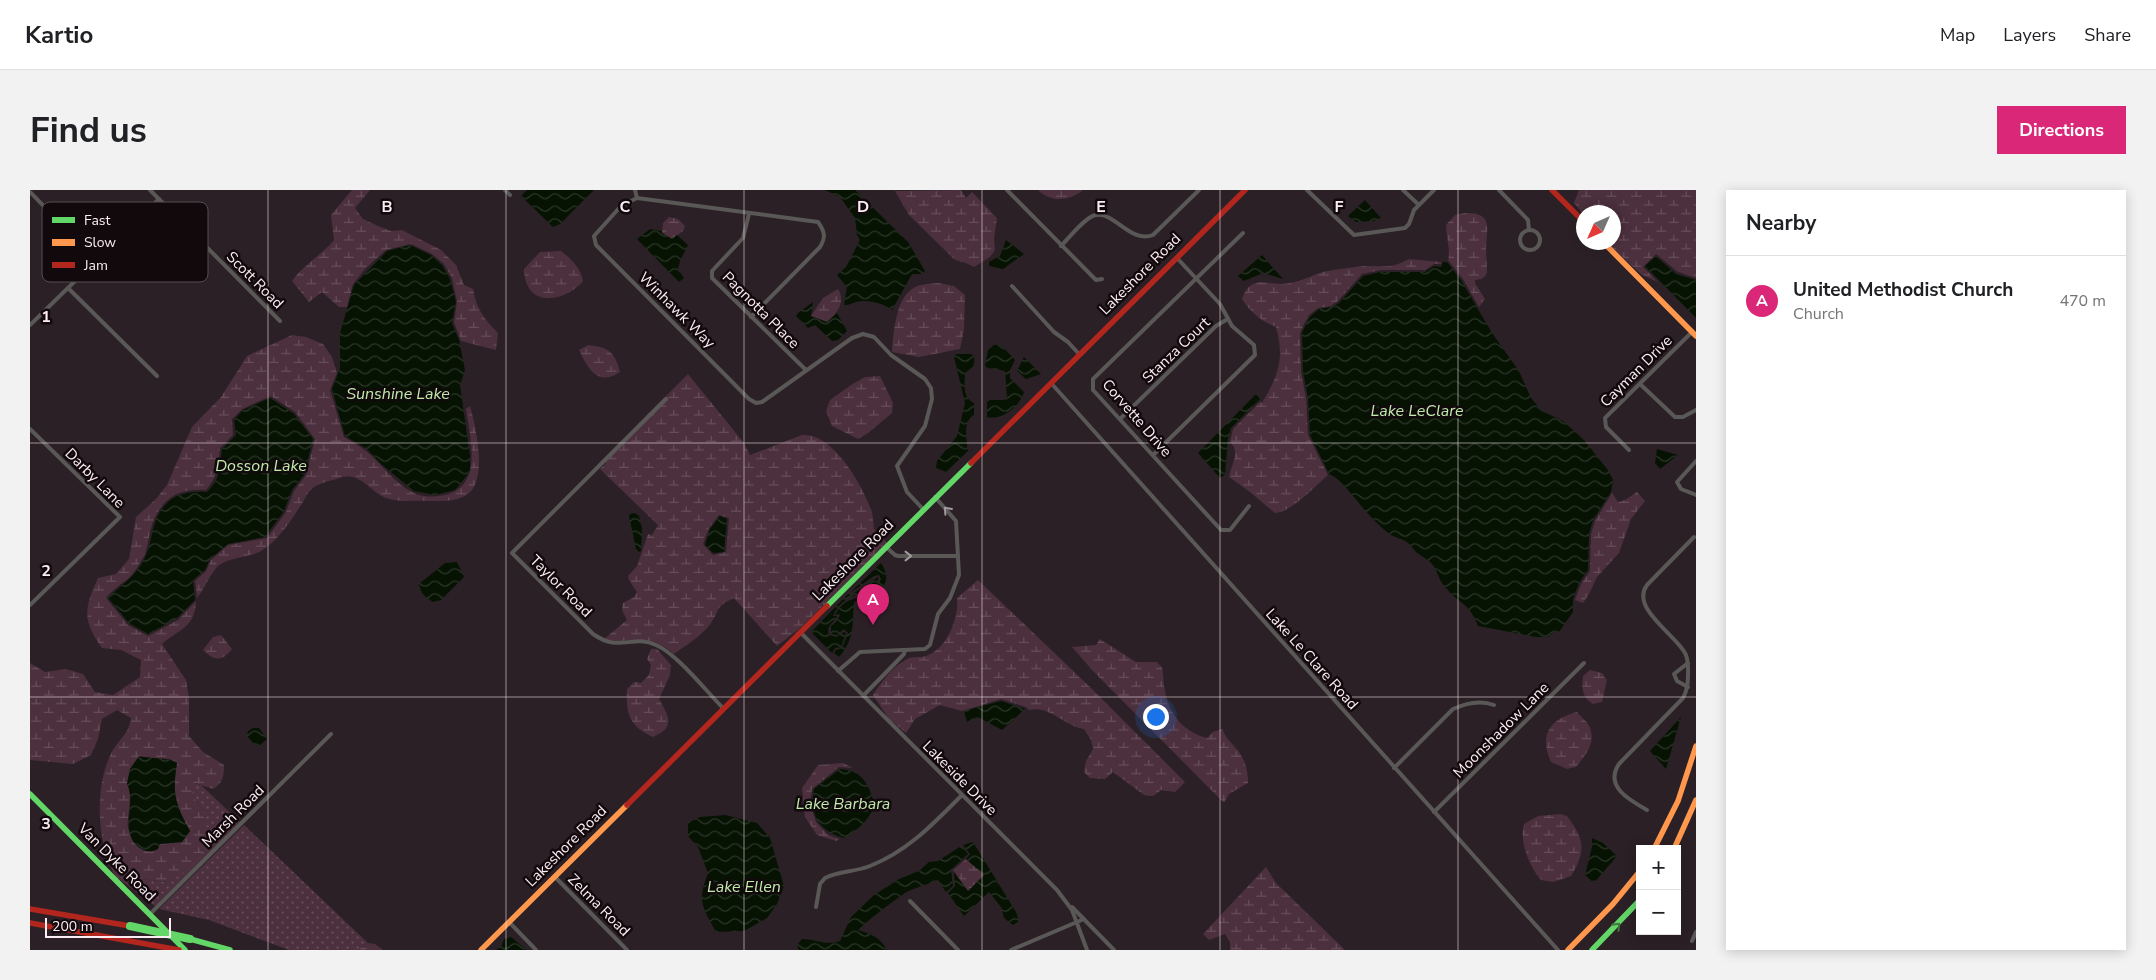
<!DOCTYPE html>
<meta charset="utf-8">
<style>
body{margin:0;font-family:"Nunito Sans",sans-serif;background:#f2f2f2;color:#202124}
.controls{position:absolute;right:15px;bottom:15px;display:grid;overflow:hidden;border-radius:0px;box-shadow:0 2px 12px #0003}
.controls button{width:45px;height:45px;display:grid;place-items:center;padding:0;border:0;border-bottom:1px solid #e0e0e0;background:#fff;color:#202124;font:25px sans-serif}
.compass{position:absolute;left:1546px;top:15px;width:45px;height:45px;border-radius:50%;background:#fff;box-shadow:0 2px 12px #0003;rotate:225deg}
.scale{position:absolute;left:15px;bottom:12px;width:126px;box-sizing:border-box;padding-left:5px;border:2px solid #fcedf3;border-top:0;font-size:14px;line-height:18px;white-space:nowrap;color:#fcedf3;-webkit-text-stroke:4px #12090d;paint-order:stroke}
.you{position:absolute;left:1125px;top:526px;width:18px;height:18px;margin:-12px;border:4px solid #fff;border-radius:50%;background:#1a73e8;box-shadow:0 0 0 8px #1a73e833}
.badge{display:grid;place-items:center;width:32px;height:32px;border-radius:50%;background:#db2777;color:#fff;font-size:16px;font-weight:700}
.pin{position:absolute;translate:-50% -41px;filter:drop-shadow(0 1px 2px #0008)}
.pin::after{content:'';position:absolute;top:26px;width:18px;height:15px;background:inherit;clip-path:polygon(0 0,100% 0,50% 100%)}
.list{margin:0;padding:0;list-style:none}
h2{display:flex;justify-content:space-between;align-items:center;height:65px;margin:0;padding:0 20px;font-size:21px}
h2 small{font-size:16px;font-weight:400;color:#757577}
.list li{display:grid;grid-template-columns:32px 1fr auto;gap:15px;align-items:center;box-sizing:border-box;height:90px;padding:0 20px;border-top:1px solid #e0e0e0}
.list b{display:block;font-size:19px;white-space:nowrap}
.list p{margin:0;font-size:16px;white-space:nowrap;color:#757577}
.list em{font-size:16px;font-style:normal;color:#757577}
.map{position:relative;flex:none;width:1666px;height:760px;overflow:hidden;border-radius:0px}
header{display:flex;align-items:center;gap:30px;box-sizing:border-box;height:70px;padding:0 25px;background:#fff;border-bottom:1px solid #e0e0e0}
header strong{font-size:24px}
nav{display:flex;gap:28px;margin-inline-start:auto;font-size:18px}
.intro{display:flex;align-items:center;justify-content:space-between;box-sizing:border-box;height:120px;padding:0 30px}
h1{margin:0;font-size:35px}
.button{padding:12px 22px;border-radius:0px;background:#db2777;color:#fff;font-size:18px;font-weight:700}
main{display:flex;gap:30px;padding:0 30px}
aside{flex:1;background:#fff;border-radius:0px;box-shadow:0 2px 12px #0003}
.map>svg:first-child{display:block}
.grass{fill:url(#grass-dots)}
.wetland{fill:url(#wetland-marsh);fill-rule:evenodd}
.water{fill:url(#water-waves)}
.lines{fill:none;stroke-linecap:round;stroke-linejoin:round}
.street{stroke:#595856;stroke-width:4}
.fast{stroke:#63d668;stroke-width:5.5}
.slow{stroke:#ff974d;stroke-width:5.5}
.jam{stroke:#b3261e;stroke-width:5.5}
.fast-bridge{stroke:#63d668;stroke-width:8}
.oneway{stroke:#a29b9d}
.oneway2{stroke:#3f7a3f}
.grid{fill:none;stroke:#fcedf3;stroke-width:1;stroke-opacity:0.55}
.labels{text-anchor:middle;stroke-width:5;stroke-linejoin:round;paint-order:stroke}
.street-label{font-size:15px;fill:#fcedf3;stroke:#12090d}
.water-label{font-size:16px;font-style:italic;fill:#bfecab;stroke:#12090d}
.key{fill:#12090d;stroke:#584d52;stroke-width:1}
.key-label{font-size:14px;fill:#fcedf3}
.grid-label{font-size:16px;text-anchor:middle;font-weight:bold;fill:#fcedf3;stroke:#12090d;stroke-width:5;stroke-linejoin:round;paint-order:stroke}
</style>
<header>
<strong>Kartio</strong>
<nav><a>Map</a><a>Layers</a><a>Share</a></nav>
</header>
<div class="intro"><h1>Find us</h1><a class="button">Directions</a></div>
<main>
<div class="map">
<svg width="1666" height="760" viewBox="0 0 1666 760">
<defs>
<pattern id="grass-dots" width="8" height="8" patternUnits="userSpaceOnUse" patternTransform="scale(1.25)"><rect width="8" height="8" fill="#4c303e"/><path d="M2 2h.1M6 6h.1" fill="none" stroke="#674e5a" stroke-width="1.8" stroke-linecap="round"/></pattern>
<pattern id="wetland-marsh" width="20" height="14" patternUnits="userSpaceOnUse" patternTransform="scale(1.25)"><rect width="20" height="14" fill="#4c303e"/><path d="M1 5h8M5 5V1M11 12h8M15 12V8" fill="none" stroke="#674e5a"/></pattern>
<pattern id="water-waves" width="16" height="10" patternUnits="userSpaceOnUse" patternTransform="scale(1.25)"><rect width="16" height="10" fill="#061303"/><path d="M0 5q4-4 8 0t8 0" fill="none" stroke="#2b3628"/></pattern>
</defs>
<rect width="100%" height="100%" fill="#2b2025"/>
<!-- grass -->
<g class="grass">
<path d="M164,593L171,595L210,632L125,716L85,686L137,692L173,621L162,605Z"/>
<path d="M214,635L338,753L328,760H259L179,730L129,719Z"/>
</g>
<!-- wetland -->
<g class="wetland">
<path d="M322,0H340L325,18L333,29L348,36L361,41L372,40L411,60L426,75L434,95L443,99C446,118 454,129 468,143L466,160L431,151L424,132L427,111L422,88L414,74L402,64L381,54L356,60L335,79L323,94L317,117H309L292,102L279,112L262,91C274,74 291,66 304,50L301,25Z"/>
<path d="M931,0L936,8L942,2L967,28L964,48L965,60L960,67L944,77L936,73L925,70L879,25L865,1Z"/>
<path d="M1008,0H1053C1040,11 1021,13 1008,0Z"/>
<path d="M1549,0H1666V88L1648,82L1626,64L1613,77L1628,92L1612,85L1577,53L1584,52V22H1554L1553,24L1544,13Z"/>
<path d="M1435,23C1463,23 1457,36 1456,58C1456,66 1457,74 1457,82C1455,89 1451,89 1445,90V93L1455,109L1449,117L1433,89L1418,70C1421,63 1416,45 1416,35L1425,25Z"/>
<path d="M639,27L648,29L655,36L653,41L642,49L632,43L633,33Z"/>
<path d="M531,61C542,70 550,77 553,91C542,105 515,116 501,101C496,95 494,86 494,79L510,62Z"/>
<path d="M1379,69L1411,72V74H1404L1395,80H1351L1332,84L1308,111L1301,116L1288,118L1279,125L1274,134L1270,143L1271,182L1276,208L1278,245L1298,285C1284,297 1262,322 1245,323L1220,302L1199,287C1201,275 1211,262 1200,252L1203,239L1230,212L1232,213C1248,186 1255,169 1246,137C1231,131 1221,123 1212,109C1222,81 1239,98 1260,93C1273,91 1284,84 1297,81C1309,79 1323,77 1335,76C1355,76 1361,79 1379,69Z"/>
<path d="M909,93L924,96L935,105L934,140L930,159L889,167L862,162C863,145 866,109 882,99C890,93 900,94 909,93Z"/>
<path d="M808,99C816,112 807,123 797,132L781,126L793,108Z"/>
<path d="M262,145L276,147L293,154L302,167L307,183L300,200L314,247C321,251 330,256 336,261C352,274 363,292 382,302C392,308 405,307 415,305C454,295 440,249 436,219L440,216C446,237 459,294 435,306C423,312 410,311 397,311C382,310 372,313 356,308C342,303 331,283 313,287C304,290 292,292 284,297C278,301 275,309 271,315C260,332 248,351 231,361C218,368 199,367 188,376C181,383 174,399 167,408L165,391L176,381L181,370L198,355L237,348L256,322L264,301L276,285L285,249L265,222L241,206L212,219L202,229L203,245L190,258C188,274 188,287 176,300C147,298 130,309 121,338C118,348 118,359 113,368C109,374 105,382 100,387C92,394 83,399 76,408L98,435L118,446L148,430L166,411C165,438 149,439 132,454L156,490L159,508V546L173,562L194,575C194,586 193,593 183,599L165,593L162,605L173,621L184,650L158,680L137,692L85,686C67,654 64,597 81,564C88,549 99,545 101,528L87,520L72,529L68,549L61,565L43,574L0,570V473L15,482L36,479L53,484L65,502L83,505L110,487L111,470L91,460L72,458C52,430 54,419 68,388L86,384L99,369L106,327L126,309L137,295L162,237L191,207L217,166ZM113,567L140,569L147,573C142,603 145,614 160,641L152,652L129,654L98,639C96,625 104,608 97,594L100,579Z"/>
<path d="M558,155C578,157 585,162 590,182C568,197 558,179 549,160Z"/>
<path d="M658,184L714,253L720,265L772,245C803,242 833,296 842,322C843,327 843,333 844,338C846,343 853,348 857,353L769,439L747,456L704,408C685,417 691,418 681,433C672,446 656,455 644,464C614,440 605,456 574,449L597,430L592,420L593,413L604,407L607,402L599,390L598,386L607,376L618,344L622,345L628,335L570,279L576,273L573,270L566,276ZM689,325L699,328L696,362L683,365L673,354L679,338Z"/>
<path d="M850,186L863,213L862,223L838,243L828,249L802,236L796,221L800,210L821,195L835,187Z"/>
<path d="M1607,302L1615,311L1601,329L1589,363L1567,387L1559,404L1553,413L1545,410L1551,394L1560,381L1561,344L1565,331L1582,303L1588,312L1595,310Z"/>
<path d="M948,390L1059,496L1155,592L1145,602L1131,600L1123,606L1114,605L1083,582L1075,589L1060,588L1054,582L1056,571L1063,559L1061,550L1054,539C1034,536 1020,515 999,520L996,517L971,509L932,521L910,515L885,529L876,543L859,529L843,505C853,490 861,478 877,469C883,466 890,468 896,466C917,459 929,428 927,408Z"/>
<path d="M191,445L202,459C192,472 184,471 173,460L183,447Z"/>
<path d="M1070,449L1106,472H1127L1132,478C1134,486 1133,494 1135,501C1139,525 1154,542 1177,548L1183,542L1192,539C1196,549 1203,554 1209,562C1216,572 1218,582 1218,593L1199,604L1194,613L1063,481L1042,457L1066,455Z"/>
<path d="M621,459H627L641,475L640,485L629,509C639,527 646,537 623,547C599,536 596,524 597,499L604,492L611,493L619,485L621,475L617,469Z"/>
<path d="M1560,480L1572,483L1577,490L1572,512L1563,514C1551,506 1552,498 1553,486Z"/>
<path d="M1547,522C1551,527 1558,532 1560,538C1566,553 1555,566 1546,577L1537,579L1521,572C1509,546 1519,529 1547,522Z"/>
<path d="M813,573L823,578L809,577L782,599L780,614L786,632L798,645L810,649L806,651L787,645L775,627L772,598L788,575Z"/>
<path d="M1530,624L1537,626C1555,650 1556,661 1541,686L1523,692L1511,690C1499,676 1489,651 1494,634L1508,626Z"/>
<path d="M936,669L955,685L938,702L923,680Z"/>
<path d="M1236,677L1246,693L1315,760H1200V752L1195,744L1179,750L1173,744Z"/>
<path d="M338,753L345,754L353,760H328Z"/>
</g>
<!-- water -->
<g class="water">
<path d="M497,0H564L530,34L523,37L493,8L492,5Z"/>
<path d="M795,0H825L878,52L895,81L893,84H882L862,120C853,113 837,109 826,112C821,114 819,115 814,115L817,97L807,85L816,77L830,50L827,45L825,28L810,7Z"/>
<path d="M1335,10L1351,28L1343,31L1326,32L1318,26Z"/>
<path d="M620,39L632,41V43L642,49L647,45L658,55L650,71L648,79L654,88L649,92L607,49Z"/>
<path d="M976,50L994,64L973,79L959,76V72L970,66Z"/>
<path d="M380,55L401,65L412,75L420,89L426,112L422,133L429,150L435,180L430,195L440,266V282L425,300L405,305L384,301L351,274L338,260L315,246L302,199L310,178V143L324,95L357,61Z"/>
<path d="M1232,65L1253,89L1233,83L1214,91L1208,86Z"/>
<path d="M1626,66L1646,84L1666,90V128L1615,76Z"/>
<path d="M1413,72H1417L1431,90L1462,143L1489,181L1501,208L1512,221L1533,231L1554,250L1578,280L1583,290L1581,302L1563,330L1559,344L1558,380L1549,393L1543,409V422L1529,442L1525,441L1518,447H1506L1448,436C1439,412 1431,416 1417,399C1410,392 1409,387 1406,380C1402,371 1392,367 1386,362C1383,359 1381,355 1378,353C1374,349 1366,348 1361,345C1355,341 1349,335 1344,330C1332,319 1312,288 1299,284L1280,245L1278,208L1273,182L1272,143L1276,134L1280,127L1289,119L1302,117L1309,113L1333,86L1350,82H1395L1404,76L1411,77Z"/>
<path d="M783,112L781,126L797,132L807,123L817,141L808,150L802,151L785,135L778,138L766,126L768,123Z"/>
<path d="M965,154L973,157L985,170L980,180V188L994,202C990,216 972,231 957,227V212L960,210H973L977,207L975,181L958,178L955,176L958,160Z"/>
<path d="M926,164H941L944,166C945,177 943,177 935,183C935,195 932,207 944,213V225C932,232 937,249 938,261L916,282L906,278L907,271L927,246L935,213L924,167Z"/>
<path d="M994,167L1011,184L996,189L987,181Z"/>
<path d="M1226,204L1230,209L1201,238L1198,248L1195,285L1190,288L1168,263Z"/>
<path d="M240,208L264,224L283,249L274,285L262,300L254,321L235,347L198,354L180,369L175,380L163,390L165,410L147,428L118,444L99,433L78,408C92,394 108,385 116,365C120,357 121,348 123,339C131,310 148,300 177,302C191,288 190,277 192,259L206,245L204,230L213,220Z"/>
<path d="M1627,259L1648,265L1630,279L1625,273Z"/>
<path d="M605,323L609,326L612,339L611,361L609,362L606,359L599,326L600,324Z"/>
<path d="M690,326L697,329L694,362L683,363L675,355L680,339Z"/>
<path d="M427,372L434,387L411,410L403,412C395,407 391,404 389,394L415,373Z"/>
<path d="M851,373C867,397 843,406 824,412C822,435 825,449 809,467L804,463L806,460L812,458L818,443L814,439L807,445L801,444V436L806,432L810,425L809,424L805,425C817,400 842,414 851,389L849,385L844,386L820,403Z"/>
<path d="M848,387C849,401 836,402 826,405C817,407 807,416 803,426H807C803,434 796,435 799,445L806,447L814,442L816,443L811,457L805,458L802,463L781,442L818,404L821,405Z"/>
<path d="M971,511L995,519L972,540L948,527L937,532L934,521Z"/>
<path d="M1651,527L1636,579L1620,561Z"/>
<path d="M223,538H229L237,549L229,556L225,555L217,546L218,541Z"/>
<path d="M109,566C121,569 136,567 147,573C142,603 145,614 160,641L152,652L130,654L128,659C123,662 118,662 113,660C86,645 108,615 97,594L100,579Z"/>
<path d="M810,579C834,581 838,594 845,615C838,631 829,639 814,648C788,640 780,626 784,599Z"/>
<path d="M695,625L727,633L740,648L754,696L747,714L737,728L714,741L686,742C672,716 667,712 678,683L668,657L658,646V633L670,627Z"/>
<path d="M1562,648L1573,653L1587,666L1564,693L1555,685L1562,657Z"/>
<path d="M943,652L986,722L989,731L983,735L974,728L971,717L959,702L934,726L918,703L925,696L924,682L938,701L954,685L936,669L940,664L933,655Z"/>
<path d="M931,656L938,664L921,680L923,696L916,702L908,690C899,694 881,699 875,703C859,714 843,726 828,740C841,744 850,747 857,760H769L767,755L772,749C786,749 796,756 810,751L821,727L844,705L869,689L889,681L899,672L908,671Z"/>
<path d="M481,747L497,760H466L471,757L474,749Z"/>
</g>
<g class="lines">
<!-- street -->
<g class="street">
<path d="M120,0L250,131"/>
<path d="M475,0L480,5"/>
<path d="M605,0L607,8"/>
<path d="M977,0L1066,90L1072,89"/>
<path d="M1277,0L1324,45L1375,38L1379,34L1384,20L1404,0"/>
<path d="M1373,0L1389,15"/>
<path d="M1469,0L1498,30L1499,40"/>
<path d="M0,2L66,70"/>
<path d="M719,24L713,48L682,81V88L776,180"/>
<circle cx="1500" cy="50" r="10"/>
<path d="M1213,43L1063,189V200L1191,340H1200L1219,316"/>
<path d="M1031,56C1039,48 1056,26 1066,25C1085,22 1101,54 1123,45L1169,0"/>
<path d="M982,96L1024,142L1038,152L1049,164"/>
<path d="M38,98L127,186"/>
<path d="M721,127L790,57C796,47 795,42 788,32L607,8L591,16L564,46L566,55L719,209L726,213L732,212L822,148L833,144L844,147L861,165L895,189L901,198L902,209L895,236L867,276L877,302L893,319"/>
<path d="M0,135L129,9"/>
<path d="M1021,193L1528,760"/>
<path d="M1610,194L1645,227H1653L1666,220"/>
<path d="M636,209L482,363L563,444C590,463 602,444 626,455C647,464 676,501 693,518"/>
<path d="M1090,229L1186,136L1196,130"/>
<path d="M0,239L90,327L0,415"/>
<path d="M1599,260L1576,237L1575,228L1662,142"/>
<path d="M1123,265L1225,165L1224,155L1202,136L1190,114L1147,68"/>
<path d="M1666,271L1647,292L1651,299L1666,305"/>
<path d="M856,357L865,365L868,366H928"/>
<path d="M771,443L1027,700L1042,720L1057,760"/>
<path d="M808,481L830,462L895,459L900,455L908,424L920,408L929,385L926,331L905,307"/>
<path d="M1658,497L1647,491L1644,484L1658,473"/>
<path d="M833,506L874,464L875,460"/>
<path d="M1364,578L1423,519C1436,513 1451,510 1464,515"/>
<path d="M1617,620C1599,610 1574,596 1589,574L1653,508C1657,501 1658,494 1658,486C1658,478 1659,470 1655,463C1645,444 1600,418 1617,395L1664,347"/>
<path d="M1404,622L1554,473"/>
<path d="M525,687L597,760"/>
<path d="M880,711L928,760"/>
<path d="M786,717L790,694L795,688C809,681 825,682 840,676C878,661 903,634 931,606"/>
<path d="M1042,717L1084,760"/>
<path d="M120,724L301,544"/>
<path d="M479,732L506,760"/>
<path d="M1662,751L1666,742"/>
<path d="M981,760L1054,729"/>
</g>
<!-- fast -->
<g class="fast">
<path d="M797,416L941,273"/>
<path d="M0,604L155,760"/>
<path d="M160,749L200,760"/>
<path d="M1562,760L1610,710"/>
</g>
<!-- slow -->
<g class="slow">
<path d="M1573,52L1666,146"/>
<path d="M1624,659L1648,611L1666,556"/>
<path d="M1644,659L1666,610"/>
<path d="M451,760L597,615"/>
<path d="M1538,760L1583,714L1610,681"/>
</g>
<!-- jam -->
<g class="jam">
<path d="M1522,0L1554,32"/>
<path d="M941,273L1215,0"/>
<path d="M597,615L797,416"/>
<path d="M0,719L100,736"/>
<path d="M0,733L149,760"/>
</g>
<!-- fast-bridge -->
<path class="fast-bridge" d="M100,736L160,749"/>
</g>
<!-- one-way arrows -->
<defs><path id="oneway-chevron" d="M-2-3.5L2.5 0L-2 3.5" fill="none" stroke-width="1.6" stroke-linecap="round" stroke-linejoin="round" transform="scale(1.25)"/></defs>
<g class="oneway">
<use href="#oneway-chevron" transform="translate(917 320) rotate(-132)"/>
<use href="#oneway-chevron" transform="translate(878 366)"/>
</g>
<use class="oneway2" href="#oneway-chevron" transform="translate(1587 736) rotate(-46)"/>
<!-- grid -->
<path class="grid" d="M238,0V760M476,0V760M714,0V760M952,0V760M1190,0V760M1428,0V760M0,253H1666M0,507H1666"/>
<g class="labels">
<!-- street labels -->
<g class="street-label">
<text transform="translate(1110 84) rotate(-45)" y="5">Lakeshore Road</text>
<text transform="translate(225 90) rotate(45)" y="5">Scott Road</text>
<text transform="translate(647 120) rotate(45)" y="5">Winhawk Way</text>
<text transform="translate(731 120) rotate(45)" y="5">Pagnotta Place</text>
<text transform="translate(1146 160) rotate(-44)" y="5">Stanza Court</text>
<text transform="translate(1606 181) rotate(-45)" y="5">Cayman Drive</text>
<text transform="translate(1107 228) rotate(49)" y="5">Corvette Drive</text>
<text transform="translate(65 288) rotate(45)" y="5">Darby Lane</text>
<text transform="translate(823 370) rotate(-45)" y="5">Lakeshore Road</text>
<text transform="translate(531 396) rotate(45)" y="5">Taylor Road</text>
<text transform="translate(1282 469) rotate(48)" y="5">Lake Le Clare Road</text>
<text transform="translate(1471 540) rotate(-45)" y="5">Moonshadow Lane</text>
<text transform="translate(930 588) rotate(45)" y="5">Lakeside Drive</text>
<text transform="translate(203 626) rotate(-45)" y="5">Marsh Road</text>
<text transform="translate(536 656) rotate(-45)" y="5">Lakeshore Road</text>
<text transform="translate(87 672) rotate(45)" y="5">Van Dyke Road</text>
<text transform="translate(569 715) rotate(45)" y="5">Zelma Road</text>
</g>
<!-- water labels -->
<g class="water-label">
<text x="368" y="209">Sunshine Lake</text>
<text x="1387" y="226">Lake LeClare</text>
<text x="231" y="281">Dosson Lake</text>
<text x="813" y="619">Lake Barbara</text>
<text x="714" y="702">Lake Ellen</text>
</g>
</g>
<!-- legend -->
<rect x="12" y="12" width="166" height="80" rx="8" class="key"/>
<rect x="22" y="27" width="23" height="6" fill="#63d668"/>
<rect x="22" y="49" width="23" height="7" fill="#ff974d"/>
<rect x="22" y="72" width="23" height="6" fill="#b3261e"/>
<g class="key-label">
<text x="54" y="35">Fast</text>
<text x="54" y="57">Slow</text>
<text x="54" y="80">Jam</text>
</g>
<g class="grid-label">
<text x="357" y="22">B</text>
<text x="595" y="22">C</text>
<text x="833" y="22">D</text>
<text x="1071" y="22">E</text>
<text x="1309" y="22">F</text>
<text x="16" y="132">1</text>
<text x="16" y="386">2</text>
<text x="16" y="639">3</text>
</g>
</svg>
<div class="controls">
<button>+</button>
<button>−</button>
</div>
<svg class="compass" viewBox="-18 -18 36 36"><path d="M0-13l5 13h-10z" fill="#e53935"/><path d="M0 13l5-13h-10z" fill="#757577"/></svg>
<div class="scale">200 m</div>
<div class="you"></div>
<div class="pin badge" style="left:843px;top:435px">A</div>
</div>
<aside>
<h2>Nearby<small></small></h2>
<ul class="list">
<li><span class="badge">A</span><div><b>United Methodist Church</b><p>Church</p></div><em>470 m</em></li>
</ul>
</aside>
</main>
